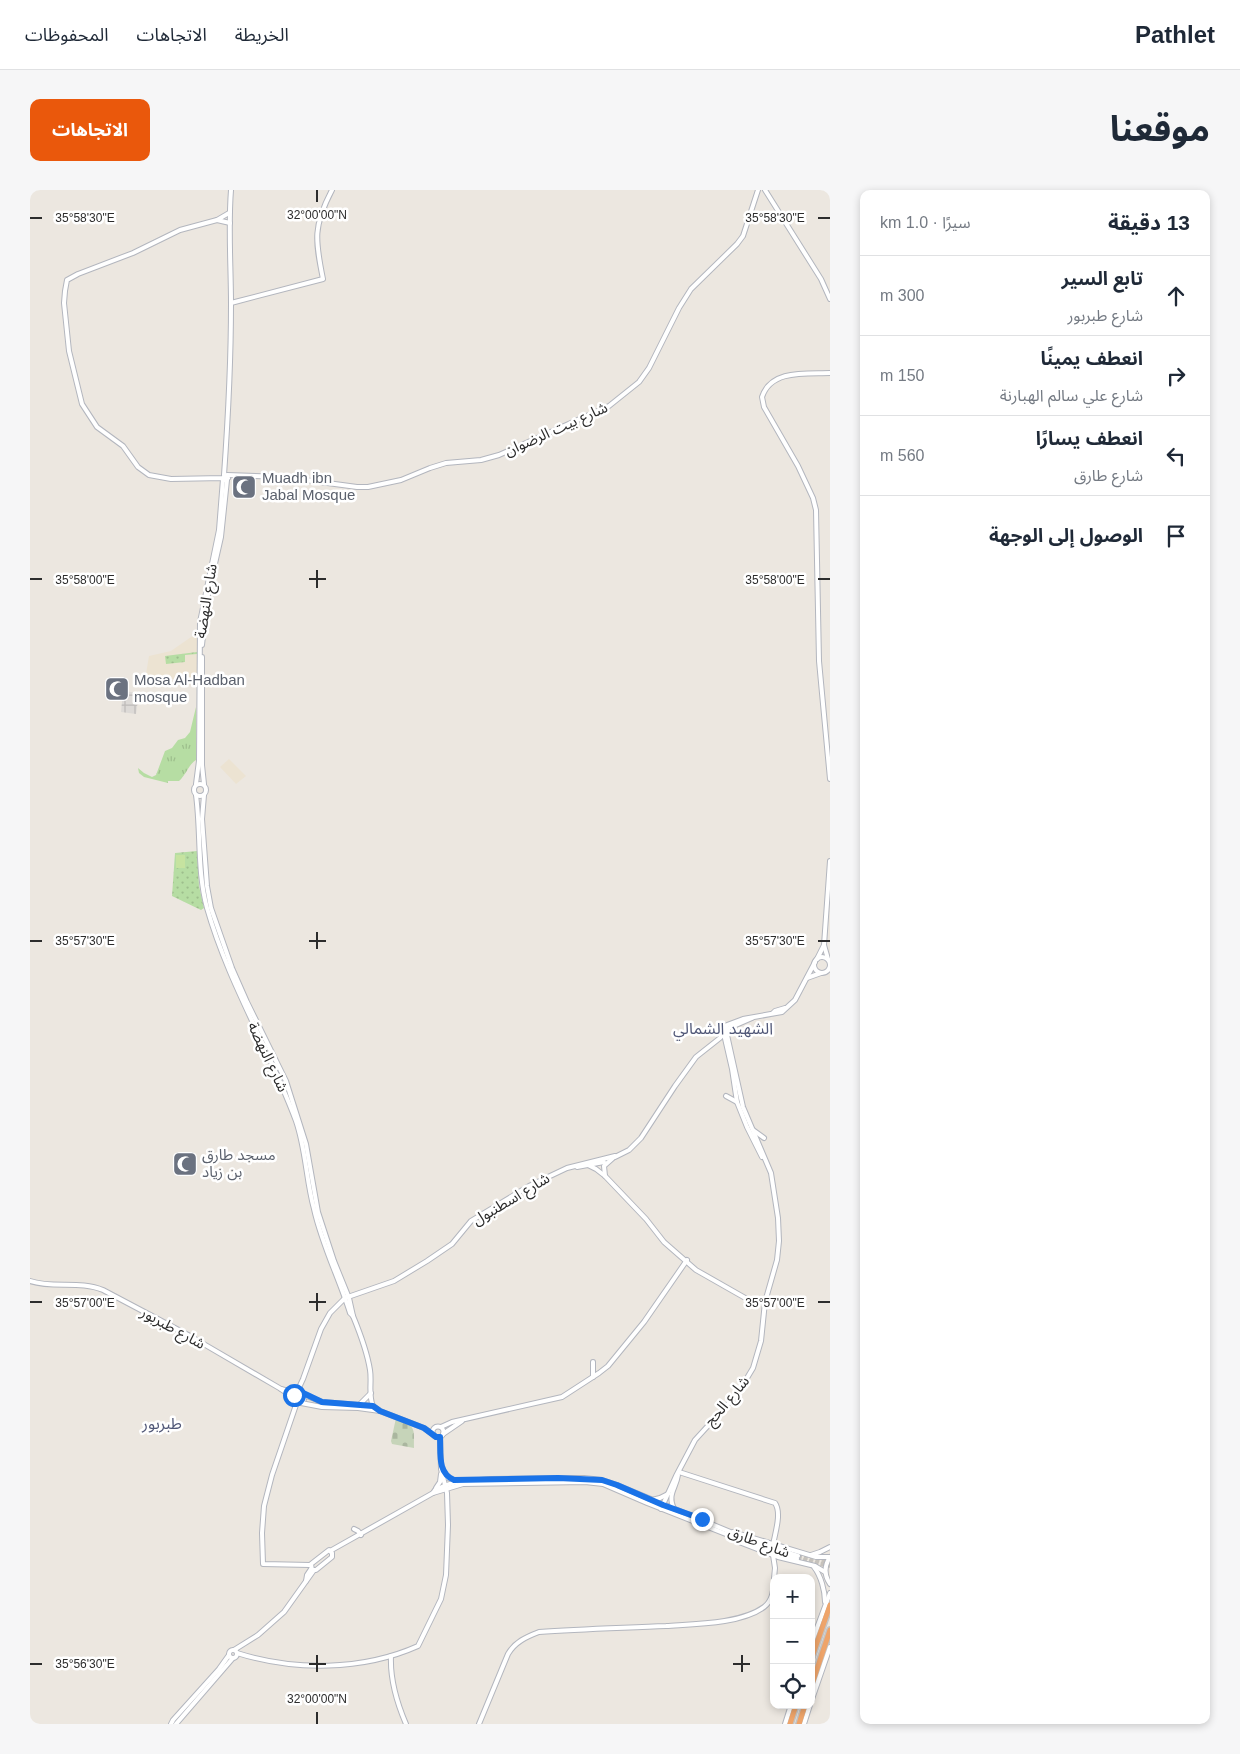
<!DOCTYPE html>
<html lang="ar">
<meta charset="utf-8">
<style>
body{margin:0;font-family:Arial,"Noto Sans Arabic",sans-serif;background:#f6f6f7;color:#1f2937;direction:rtl}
.controls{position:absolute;right:15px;bottom:15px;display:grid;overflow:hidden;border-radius:10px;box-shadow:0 2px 8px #0003}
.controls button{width:45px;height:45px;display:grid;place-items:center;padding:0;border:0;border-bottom:1px solid #e0e1e3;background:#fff;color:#1f2937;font:25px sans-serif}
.stop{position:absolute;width:15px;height:15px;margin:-11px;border:4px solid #1a73e8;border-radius:50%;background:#fff}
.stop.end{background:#1a73e8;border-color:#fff;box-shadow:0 1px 5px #0008}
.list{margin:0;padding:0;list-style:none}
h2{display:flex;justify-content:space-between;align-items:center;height:65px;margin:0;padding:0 20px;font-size:21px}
h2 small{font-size:16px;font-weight:400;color:#747a83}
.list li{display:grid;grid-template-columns:32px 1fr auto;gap:15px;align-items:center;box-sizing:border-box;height:80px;padding:0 20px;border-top:1px solid #e0e1e3}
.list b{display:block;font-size:19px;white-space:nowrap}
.list p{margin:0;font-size:16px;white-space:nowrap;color:#747a83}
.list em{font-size:16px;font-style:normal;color:#747a83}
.icon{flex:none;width:28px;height:28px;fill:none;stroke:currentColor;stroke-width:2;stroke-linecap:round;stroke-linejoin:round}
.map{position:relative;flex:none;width:800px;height:1534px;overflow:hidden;direction:ltr;border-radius:10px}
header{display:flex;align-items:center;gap:30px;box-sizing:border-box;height:70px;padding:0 25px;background:#fff;border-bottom:1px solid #e0e1e3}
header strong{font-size:24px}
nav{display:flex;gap:28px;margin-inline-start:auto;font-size:18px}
.intro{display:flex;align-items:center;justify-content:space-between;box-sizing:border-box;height:120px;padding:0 30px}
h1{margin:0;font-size:35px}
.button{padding:12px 22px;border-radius:10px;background:#ea580c;color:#fff;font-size:18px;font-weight:700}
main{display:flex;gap:30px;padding:0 30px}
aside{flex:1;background:#fff;border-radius:10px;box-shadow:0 2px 8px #0003}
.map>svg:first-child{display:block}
.education{fill:#ece3d2}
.grass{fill:url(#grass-tufts)}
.cemetery{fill:url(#cemetery-stones)}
.park{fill:url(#park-dots)}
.pitch{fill:#c6e3a0}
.plaza{fill:url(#plaza-grid)}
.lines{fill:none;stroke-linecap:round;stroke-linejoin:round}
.minor-tunnel{stroke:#c6c2bc;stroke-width:4;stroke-dasharray:4 2;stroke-linecap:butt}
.minor-casing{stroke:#b3b6be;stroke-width:6}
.highway-casing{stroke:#c4c4c4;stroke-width:8}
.minor{stroke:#fff;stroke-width:4}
.highway{stroke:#eea46a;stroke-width:5}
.route{stroke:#1a73e8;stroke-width:6}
.ticks{fill:none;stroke:#2c2c2c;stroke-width:2}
.labels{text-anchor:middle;stroke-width:5;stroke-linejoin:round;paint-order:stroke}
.street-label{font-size:15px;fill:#2c2c2c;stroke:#fff}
.worship-label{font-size:15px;fill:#5b616d;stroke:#fff;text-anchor:start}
.neighbourhood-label{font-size:16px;fill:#515878;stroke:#fff}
.ticks-label{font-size:12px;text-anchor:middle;fill:#2c2c2c;stroke:#fff;stroke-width:5;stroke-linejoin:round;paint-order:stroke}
</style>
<header>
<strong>Pathlet</strong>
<nav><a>الخريطة</a><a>الاتجاهات</a><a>المحفوظات</a></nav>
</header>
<div class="intro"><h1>موقعنا</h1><a class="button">الاتجاهات</a></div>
<main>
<aside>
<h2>13 دقيقة<small>سيرًا · 1.0 km</small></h2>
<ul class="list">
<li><svg class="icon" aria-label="ahead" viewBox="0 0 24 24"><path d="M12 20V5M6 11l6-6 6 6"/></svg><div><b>تابع السير</b><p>شارع طبربور</p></div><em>300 m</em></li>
<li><svg class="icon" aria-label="right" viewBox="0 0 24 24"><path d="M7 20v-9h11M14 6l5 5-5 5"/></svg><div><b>انعطف يمينًا</b><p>شارع علي سالم الهبارنة</p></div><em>150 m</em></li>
<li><svg class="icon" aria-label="left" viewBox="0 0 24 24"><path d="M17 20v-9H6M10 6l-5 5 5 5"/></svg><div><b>انعطف يسارًا</b><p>شارع طارق</p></div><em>560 m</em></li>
<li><svg class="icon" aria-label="arrive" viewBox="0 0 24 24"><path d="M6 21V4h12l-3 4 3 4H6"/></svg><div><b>الوصول إلى الوجهة</b></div></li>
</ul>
</aside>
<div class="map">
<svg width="800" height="1534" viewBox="0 0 800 1534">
<defs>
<pattern id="grass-tufts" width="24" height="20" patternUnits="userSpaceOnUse" patternTransform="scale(1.25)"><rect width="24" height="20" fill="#b6dda3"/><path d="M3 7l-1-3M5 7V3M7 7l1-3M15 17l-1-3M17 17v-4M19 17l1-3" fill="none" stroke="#9dbe8c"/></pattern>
<pattern id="cemetery-stones" width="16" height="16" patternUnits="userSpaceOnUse" patternTransform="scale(1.25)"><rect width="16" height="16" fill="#c6d4b9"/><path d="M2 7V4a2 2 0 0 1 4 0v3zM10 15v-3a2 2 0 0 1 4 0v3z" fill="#aab69f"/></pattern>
<pattern id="park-dots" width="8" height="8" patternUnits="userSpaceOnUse" patternTransform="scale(1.25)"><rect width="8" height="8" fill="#b6dda3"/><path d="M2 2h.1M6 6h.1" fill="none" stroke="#9dbe8c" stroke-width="1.8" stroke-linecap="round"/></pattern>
<pattern id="plaza-grid" width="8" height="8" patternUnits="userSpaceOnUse" patternTransform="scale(1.25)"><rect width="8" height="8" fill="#dddad7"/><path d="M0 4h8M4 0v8" fill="none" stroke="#bebbb9"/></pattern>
</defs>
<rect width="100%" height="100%" fill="#ece7e0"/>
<!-- education -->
<g class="education">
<path d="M164,445L169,448L168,488L141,489L114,496L119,466L141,461Z"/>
<path d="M199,569L216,586L206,594L190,577Z"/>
</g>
<!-- grass -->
<path class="grass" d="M166,517V570C159,574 156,585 149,591H138V593L114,587L109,583L108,578L114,583L122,587L126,585L135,561L142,558L148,550L155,548L160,542Z"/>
<!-- cemetery -->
<path class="cemetery" d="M366,1228C386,1238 384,1236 384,1258L362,1254L361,1251Z"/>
<!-- park -->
<g class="park">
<path d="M167,462V464L155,465V472L136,474L135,466Z"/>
<path d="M167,661L169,696L174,718L171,720L142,706L145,663Z"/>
</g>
<!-- pitch -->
<rect class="pitch" x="146" y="665" width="9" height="13"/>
<!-- plaza -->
<path class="plaza" d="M93,501L109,503L106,524L91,522Z"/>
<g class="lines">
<!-- minor-tunnel -->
<g class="minor-tunnel">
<path d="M768,1366L795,1372"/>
<path d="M767,1369L800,1376"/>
</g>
<defs>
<g id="minor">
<path d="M735,0L791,89L800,109"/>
<path d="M187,30L200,33"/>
<path d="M201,113L293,89C285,50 283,36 302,0"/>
<path d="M800,183C777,184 741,179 732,207L734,217L768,276L783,308L786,320L789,471L800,589"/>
<path d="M194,285C198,229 201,171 201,114C201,76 198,38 201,0"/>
<path d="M197,285L253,287L327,297H338L371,290L400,278L416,273L451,270L469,265L579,216L609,192L619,178L649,118L661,99L707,54L713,46L728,0"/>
<path d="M193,288L195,290L198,288L195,285L193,288L141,289L119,285L108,277L93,256L67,237L52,214L39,161L34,113L35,101L37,90L48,84L103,63L150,40L187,30L199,23"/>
<path d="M172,455L177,409L191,347L197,290"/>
<path d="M172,467V575L174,594"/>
<circle cx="170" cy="600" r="6"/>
<path d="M166,594L169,571L170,432L189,340L193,289"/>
<path d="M166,605C171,642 167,682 177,718C198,792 239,858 266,931C276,960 276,990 284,1019C292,1055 309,1088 320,1123L323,1126C330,1143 337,1161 340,1180C342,1192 338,1205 343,1216"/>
<path d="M174,605L172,629L177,696L181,718L202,778L217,812L256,891L276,954L288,1022L304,1071L319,1108L323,1126"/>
<path d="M794,755L798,769"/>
<circle cx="792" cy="775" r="8"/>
<path d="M787,769L794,755L800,671"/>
<path d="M777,788L791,783"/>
<path d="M743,823L745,821L755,818"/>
<path d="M694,838L697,835L713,829L752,822L765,810L785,772"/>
<path d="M694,844L702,879L707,912L717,937L732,967"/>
<path d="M696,906L707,912"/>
<path d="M723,940L734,948"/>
<path d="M585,967L599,960L611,948L645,896L666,867L690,848L699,838L722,828"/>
<path d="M558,975L566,979L575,986L616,1029L634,1052L666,1080L717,1109L735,1112"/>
<path d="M547,977L574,972"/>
<path d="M575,986L574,976L583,968"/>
<path d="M0,1091C23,1099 50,1090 73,1100L160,1146L251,1199L264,1208"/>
<path d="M563,1187V1172"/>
<path d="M251,1199L266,1203"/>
<circle cx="269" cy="1207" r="5.5"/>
<path d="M267,1202L273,1189L291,1139L300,1123L315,1108L364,1091L397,1071L422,1054L441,1031L499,996L537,978L585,966"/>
<path d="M274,1205L292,1212L343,1216L350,1221"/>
<path d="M267,1212L242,1285L234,1316L232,1343L233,1374L280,1375"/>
<path d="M271,1213L292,1217L328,1218L350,1221L394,1238L404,1245"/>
<path d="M330,1214L341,1203"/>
<circle cx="408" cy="1242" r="5.5"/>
<path d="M411,1237L422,1232L532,1207L569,1183L578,1176L614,1132L657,1070"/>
<path d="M413,1244L432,1231"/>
<path d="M413,1282L418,1288L428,1291"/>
<path d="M649,1282L745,1313C752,1323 745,1343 743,1355"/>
<path d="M406,1298L410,1292L411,1284"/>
<path d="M403,1303L433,1294L555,1292L573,1294L617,1313L711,1350L741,1361L767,1369"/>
<path d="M622,1310L630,1308L638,1304"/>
<path d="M631,1319L646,1286L665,1250L708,1203L723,1178L731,1151L735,1112L747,1070L749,1051L748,1028L741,983L713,917L695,836"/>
<path d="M644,1319C637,1304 646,1299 648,1285"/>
<path d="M324,1339L328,1341L331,1345"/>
<path d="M703,1342L786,1367H800"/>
<path d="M709,1352L748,1367L785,1376L795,1382"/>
<path d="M299,1360L302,1363V1367L286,1380H282L281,1374Z"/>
<path d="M300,1361L403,1303L405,1300L414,1296L426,1292L461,1289L554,1288L572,1290L587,1295L727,1353L768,1366"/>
<path d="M743,1365L745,1378L744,1388"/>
<path d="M781,1365L790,1362L800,1357"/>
<path d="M800,1367C794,1376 794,1385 800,1394"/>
<path d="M784,1377C791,1386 795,1401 795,1412"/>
<path d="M276,1391L277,1385L281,1379"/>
<path d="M781,1454L800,1403"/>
<circle cx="203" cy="1464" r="4"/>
<path d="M204,1460L228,1445L254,1422L284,1380"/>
<path d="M207,1463C264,1481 332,1481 388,1456L411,1409L416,1385L418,1335L417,1303L411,1279L410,1247"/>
<path d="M361,1466C360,1489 367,1513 376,1534"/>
<path d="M781,1512L800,1457"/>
<path d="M141,1534L143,1530L189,1479L199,1465"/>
<path d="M146,1534L203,1468"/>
<path d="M449,1534L478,1464C485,1452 496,1447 509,1442C551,1439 594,1438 636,1436C664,1434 711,1434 734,1417C742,1411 743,1402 744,1393"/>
<path d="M755,1534L761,1515"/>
<path d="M774,1534L780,1515"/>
</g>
<g id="highway">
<path d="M781,1470L800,1415"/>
<path d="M781,1497L800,1440"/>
<path d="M760,1534L766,1515"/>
<path d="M769,1534L775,1515"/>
</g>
</defs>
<!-- minor casing -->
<use href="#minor" class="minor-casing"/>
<!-- highway casing -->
<use href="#highway" class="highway-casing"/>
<!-- minor -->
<use href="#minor" class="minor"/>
<!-- highway -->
<use href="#highway" class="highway"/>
</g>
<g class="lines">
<!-- route -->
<path class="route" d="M264,1205L271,1202L292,1212L343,1216L350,1221L394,1238L406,1247H410C411,1263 407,1283 424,1290L528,1288L572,1290L587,1295L633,1315L672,1329"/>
</g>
<!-- ticks -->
<path class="ticks" d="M287,0V12M0,28H12M788,28H800M287,380V398M0,389H12M279,389H296M788,389H800M287,742V759M0,751H12M279,751H296M788,751H800M287,1103V1121M0,1112H12M279,1112H296M788,1112H800M287,1465V1482M712,1465V1482M0,1474H12M279,1474H296M703,1474H720M287,1522V1534"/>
<!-- icons -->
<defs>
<symbol id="mosque-square" viewBox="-11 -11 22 22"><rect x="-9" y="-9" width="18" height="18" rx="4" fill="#6b7280" stroke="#fff"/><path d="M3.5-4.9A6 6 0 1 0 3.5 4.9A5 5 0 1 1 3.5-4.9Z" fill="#fff"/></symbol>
</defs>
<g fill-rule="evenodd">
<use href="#mosque-square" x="200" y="283" width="28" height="28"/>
<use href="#mosque-square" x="73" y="485" width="28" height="28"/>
<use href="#mosque-square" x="141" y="960" width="28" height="28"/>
</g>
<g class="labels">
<!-- street labels -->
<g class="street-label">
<text transform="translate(526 239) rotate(-24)" y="5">شارع بيت الرضوان</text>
<text transform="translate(176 411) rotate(-81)" y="5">شارع النهضة</text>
<text transform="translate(238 867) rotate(65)" y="5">شارع النهضة</text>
<text transform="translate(481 1009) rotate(-31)" y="5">شارع اسطنبول</text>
<text transform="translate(143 1138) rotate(29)" y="5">شارع طبربور</text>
<text transform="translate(697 1211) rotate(-50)" y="5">شارع الحج</text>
<text transform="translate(729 1352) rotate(20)" y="5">شارع طارق</text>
</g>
<!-- worship labels -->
<g class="worship-label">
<text x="232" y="293">Muadh ibn<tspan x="232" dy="17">Jabal Mosque</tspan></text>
<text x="104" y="495">Mosa Al-Hadban<tspan x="104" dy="17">mosque</tspan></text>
<text x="172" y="970">مسجد طارق<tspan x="172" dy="17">بن زياد</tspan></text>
</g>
<!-- neighbourhood labels -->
<g class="neighbourhood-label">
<text x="693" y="844">الشهيد الشمالي</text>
<text x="132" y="1239">طبربور</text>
</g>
</g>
<g class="ticks-label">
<text x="287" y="29">32°00'00"N</text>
<text x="745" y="32">35°58'30"E</text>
<text x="55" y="32">35°58'30"E</text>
<text x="745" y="394">35°58'00"E</text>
<text x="55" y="394">35°58'00"E</text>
<text x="55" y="755">35°57'30"E</text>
<text x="745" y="755">35°57'30"E</text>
<text x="55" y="1117">35°57'00"E</text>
<text x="745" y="1117">35°57'00"E</text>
<text x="55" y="1478">35°56'30"E</text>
<text x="287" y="1513">32°00'00"N</text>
</g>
</svg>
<div class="controls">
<button>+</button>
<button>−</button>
<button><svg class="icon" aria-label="locate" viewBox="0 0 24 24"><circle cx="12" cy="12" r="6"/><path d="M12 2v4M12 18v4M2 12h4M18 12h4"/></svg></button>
</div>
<div class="stop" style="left:264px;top:1205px"></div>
<div class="stop end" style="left:672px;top:1329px"></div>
</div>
</main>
